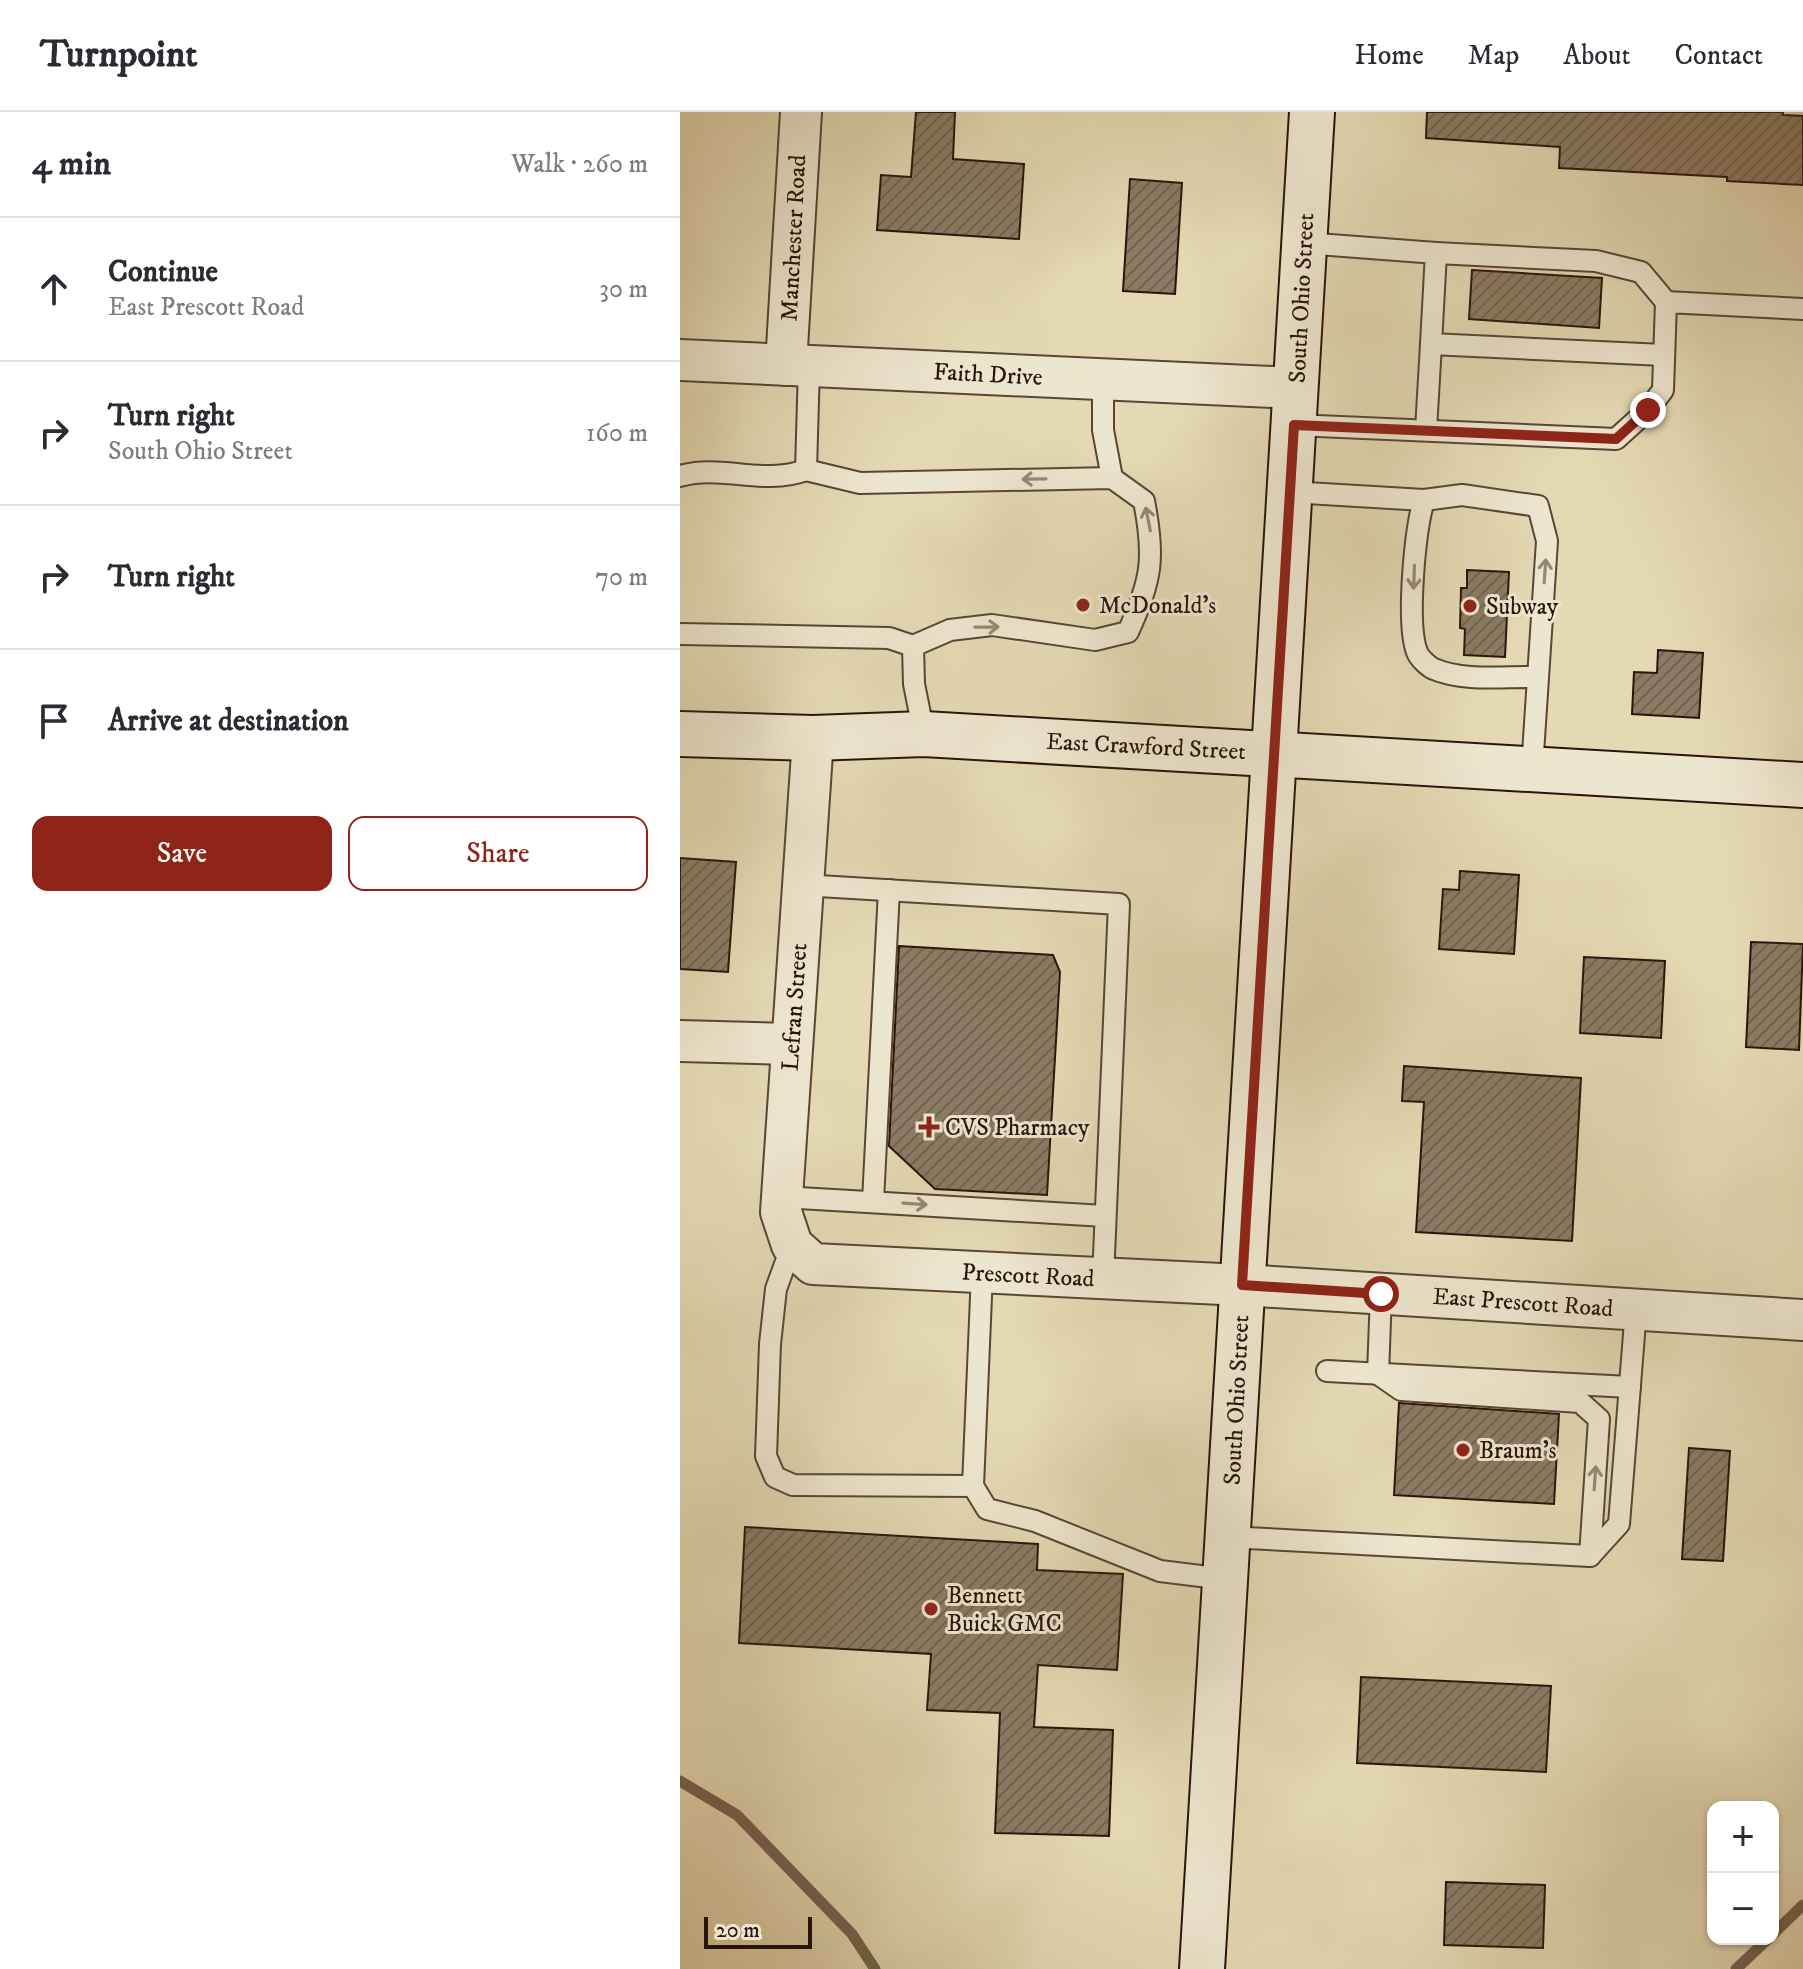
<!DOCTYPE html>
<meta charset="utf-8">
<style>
body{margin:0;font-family:"IM FELL DW Pica",serif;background:#f2f2f3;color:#2b2b33}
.controls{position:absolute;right:24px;bottom:24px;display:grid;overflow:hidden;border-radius:16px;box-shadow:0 2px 6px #0004}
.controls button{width:72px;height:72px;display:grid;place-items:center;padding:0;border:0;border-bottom:2px solid #e1e1e2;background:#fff;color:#2b2b33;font:40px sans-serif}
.scale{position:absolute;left:24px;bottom:20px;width:108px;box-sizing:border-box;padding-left:8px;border:4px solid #2a150c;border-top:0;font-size:22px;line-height:28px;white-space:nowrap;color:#2a150c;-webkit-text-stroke:6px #ede6ce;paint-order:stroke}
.stop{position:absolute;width:24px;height:24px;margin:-18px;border:6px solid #8f2418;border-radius:50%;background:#fff}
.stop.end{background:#8f2418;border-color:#fff;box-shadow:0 2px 8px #0008}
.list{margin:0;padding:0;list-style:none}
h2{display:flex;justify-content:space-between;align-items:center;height:104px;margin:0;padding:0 32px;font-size:34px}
h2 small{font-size:26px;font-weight:400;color:#7c7c81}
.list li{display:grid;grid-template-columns:52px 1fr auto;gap:24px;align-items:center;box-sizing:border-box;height:144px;padding:0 32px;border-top:2px solid #e1e1e2}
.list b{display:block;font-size:30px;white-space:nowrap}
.list p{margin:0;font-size:26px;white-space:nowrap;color:#7c7c81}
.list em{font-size:26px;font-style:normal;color:#7c7c81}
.actions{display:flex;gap:16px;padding:24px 32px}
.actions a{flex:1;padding:18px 0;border:2px solid #8f2418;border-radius:16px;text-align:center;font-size:28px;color:#8f2418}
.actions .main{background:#8f2418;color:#fff}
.icon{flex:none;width:44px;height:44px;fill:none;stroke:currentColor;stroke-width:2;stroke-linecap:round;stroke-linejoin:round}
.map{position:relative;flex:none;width:1123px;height:1857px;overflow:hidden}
header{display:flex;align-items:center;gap:48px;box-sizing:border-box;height:112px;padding:0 40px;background:#fff;border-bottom:2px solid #e1e1e2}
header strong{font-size:38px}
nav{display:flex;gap:44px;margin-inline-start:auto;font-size:28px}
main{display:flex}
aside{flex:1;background:#fff}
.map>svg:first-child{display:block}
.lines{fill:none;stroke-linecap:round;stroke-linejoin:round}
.stream{stroke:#74624e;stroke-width:11}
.building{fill:url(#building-hatch);stroke:#2a150c;stroke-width:2}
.lane-casing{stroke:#584636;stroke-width:24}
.street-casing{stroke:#584636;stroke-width:44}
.secondary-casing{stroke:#2a150c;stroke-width:48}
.lane{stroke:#ede6ce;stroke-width:20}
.street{stroke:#ede6ce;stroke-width:40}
.secondary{stroke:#ede6ce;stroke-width:44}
.oneway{stroke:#958877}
.route{stroke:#8f2418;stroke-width:10}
.poi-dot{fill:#8f2418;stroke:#ede6ce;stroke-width:3}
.labels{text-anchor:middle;stroke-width:6;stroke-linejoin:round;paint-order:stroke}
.street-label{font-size:24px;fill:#2a150c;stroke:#ede6ce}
.poi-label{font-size:24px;fill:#2a150c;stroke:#ede6ce;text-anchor:start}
</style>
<header>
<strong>Turnpoint</strong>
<nav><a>Home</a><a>Map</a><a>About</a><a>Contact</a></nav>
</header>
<main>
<aside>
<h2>4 min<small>Walk · 260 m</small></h2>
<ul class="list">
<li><svg class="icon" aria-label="ahead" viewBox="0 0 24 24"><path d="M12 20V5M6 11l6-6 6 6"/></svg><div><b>Continue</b><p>East Prescott Road</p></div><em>30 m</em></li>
<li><svg class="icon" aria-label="right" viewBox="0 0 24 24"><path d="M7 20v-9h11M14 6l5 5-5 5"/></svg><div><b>Turn right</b><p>South Ohio Street</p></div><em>160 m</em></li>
<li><svg class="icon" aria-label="right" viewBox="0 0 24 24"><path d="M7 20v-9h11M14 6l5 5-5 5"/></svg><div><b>Turn right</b></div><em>70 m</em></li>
<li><svg class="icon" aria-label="arrive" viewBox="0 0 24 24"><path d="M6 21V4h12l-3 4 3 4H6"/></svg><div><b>Arrive at destination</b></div></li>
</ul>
<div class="actions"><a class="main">Save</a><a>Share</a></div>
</aside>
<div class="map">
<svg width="1123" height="1857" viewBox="0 0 1123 1857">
<defs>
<pattern id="building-hatch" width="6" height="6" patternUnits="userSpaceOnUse" patternTransform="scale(2)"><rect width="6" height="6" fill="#8b7b63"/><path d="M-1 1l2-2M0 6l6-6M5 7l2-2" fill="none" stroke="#726450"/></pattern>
</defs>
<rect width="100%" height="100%" fill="#e4d9b3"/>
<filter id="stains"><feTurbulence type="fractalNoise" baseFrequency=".0025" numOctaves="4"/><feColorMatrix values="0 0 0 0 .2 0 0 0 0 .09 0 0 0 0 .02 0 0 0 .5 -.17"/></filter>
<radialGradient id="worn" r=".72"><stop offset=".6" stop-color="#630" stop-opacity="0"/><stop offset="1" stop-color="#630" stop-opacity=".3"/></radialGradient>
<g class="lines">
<!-- stream -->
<g class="stream">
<path d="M0,1669L57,1703L172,1822L195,1857"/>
<path d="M1093,1822L1123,1793"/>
<path d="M1056,1857L1088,1827"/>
</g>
</g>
<!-- building -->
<g class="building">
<path d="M236,0H275L273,47L344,52L339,127L197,118L201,63L231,65Z"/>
<path d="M747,0H1103V3L1123,4V73L1047,69V65L879,56L880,35L746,26Z"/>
<path d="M450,67L502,71L495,182L443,179Z"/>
<path d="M792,158L922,166L919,216L789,207Z"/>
<path d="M787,458L829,460L825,545L784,543L785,517L780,516L781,476H787Z"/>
<path d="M978,538L1023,541L1019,606L952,602L954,560L977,561Z"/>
<path d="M0,746L56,750L48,860L0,857Z"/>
<path d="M780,759L839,763L834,842L759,837L763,777L779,778Z"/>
<path d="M1071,830L1123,832L1119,938L1066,935Z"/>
<path d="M219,834L373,843L380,860L367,1083L255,1077L209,1034Z"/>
<path d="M904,845L985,849L981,926L900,921Z"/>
<path d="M724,954L901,966L892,1129L736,1120L744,990L722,989Z"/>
<path d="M719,1291L879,1302L874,1392L714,1383Z"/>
<path d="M1009,1336L1050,1339L1043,1449L1002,1447Z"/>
<path d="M65,1415L358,1432L357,1458L443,1462L437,1558L358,1553L354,1615L433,1618L429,1724L315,1721L320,1601L247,1598L251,1542L59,1531Z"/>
<path d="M681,1565L871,1574L866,1660L677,1651Z"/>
<path d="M766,1770L865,1773L863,1836L764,1833Z"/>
</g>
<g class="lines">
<defs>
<g id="lane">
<path d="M624,131L756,141L751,232"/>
<path d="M756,141L916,149L961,160L986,190"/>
<path d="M423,268V318L432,366"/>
<path d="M614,313L936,327L968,298L983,278L986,190L1123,197"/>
<path d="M746,318L751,232L984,243"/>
<path d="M126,358L180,371L432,366L464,389C475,445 472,468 448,520L415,528L312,513L270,518L233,534"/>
<path d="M0,364C42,352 82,374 126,358L129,254"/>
<path d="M610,380L744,388"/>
<path d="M0,522L209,526L233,534L234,572L244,622"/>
<path d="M852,657L867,429L858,394L782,383L744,388C735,418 726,511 737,540C739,546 749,555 754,557C784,570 826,564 858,565"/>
<path d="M122,773L439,792L423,1167"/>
<path d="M102,1085L425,1104"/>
<path d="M193,1089L209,778"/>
<path d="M112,1133L96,1177L90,1232L86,1344L95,1365L113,1373L293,1374"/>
<path d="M302,1161L293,1374L307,1397L355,1409L480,1459L545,1467"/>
<path d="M647,1259L950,1275"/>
<path d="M698,1262L721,1278L900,1290L919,1307L910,1444"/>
<path d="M698,1262L701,1182"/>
<path d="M547,1425L910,1444L939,1412L956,1197"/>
</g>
<g id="street">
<path d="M0,248L616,276"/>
<path d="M106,253L121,0"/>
<path d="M133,626L101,1100L112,1133L133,1152L562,1173L1123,1208"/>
<path d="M0,929L111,932"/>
</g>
<g id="secondary">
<path d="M0,622L133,626L244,622L1123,673"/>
<path d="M522,1857L632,0"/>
</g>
</defs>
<!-- lane casing -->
<use href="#lane" class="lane-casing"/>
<!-- street casing -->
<use href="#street" class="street-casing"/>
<!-- secondary casing -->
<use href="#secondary" class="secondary-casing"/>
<!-- lane -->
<use href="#lane" class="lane"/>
<!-- street -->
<use href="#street" class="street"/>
<!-- secondary -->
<use href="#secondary" class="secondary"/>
</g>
<!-- one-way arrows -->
<defs><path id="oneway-shaft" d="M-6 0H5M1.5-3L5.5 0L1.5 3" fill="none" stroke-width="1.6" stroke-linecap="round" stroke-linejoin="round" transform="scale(2)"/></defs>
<g class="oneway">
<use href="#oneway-shaft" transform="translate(354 367) rotate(179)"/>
<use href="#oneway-shaft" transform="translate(468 407) rotate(-101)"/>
<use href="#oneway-shaft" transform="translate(865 459) rotate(-86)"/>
<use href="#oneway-shaft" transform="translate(734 465) rotate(92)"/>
<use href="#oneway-shaft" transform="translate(307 515) rotate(-1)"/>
<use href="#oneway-shaft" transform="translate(235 1092) rotate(4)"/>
<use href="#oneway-shaft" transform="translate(915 1366) rotate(-86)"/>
</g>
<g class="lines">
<!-- route -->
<path class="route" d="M701,1182L562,1173L614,313L936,327L968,298"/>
</g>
<!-- markers -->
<g class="poi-dot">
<circle cx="403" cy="493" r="8"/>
<circle cx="790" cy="494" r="8"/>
<path d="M245 1003h8v8h8v8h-8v8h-8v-8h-8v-8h8z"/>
<circle cx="783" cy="1338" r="8"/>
<circle cx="251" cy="1497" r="8"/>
</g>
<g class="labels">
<!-- street labels -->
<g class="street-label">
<text transform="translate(113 126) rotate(-87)" y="8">Manchester Road</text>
<text transform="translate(621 186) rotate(-87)" y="8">South Ohio Street</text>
<text transform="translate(308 262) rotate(3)" y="8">Faith Drive</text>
<text transform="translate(466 634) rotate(3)" y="8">East Crawford Street</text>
<text transform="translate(114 895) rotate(-86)" y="8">Lefran Street</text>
<text transform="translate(348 1163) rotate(3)" y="8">Prescott Road</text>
<text transform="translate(843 1190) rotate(4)" y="8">East Prescott Road</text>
<text transform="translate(556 1288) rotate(-87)" y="8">South Ohio Street</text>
</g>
<!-- poi labels -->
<g class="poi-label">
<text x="419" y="501">McDonald's</text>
<text x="806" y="502">Subway</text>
<text x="265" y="1023">CVS Pharmacy</text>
<text x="799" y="1346">Braum's</text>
<text x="267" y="1491">Bennett<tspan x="267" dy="28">Buick GMC</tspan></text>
</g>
</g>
<rect width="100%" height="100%" filter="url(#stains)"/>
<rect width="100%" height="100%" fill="url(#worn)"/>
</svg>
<div class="controls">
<button>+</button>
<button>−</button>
</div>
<div class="scale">20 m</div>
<div class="stop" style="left:701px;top:1182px"></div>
<div class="stop end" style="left:968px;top:298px"></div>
</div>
</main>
